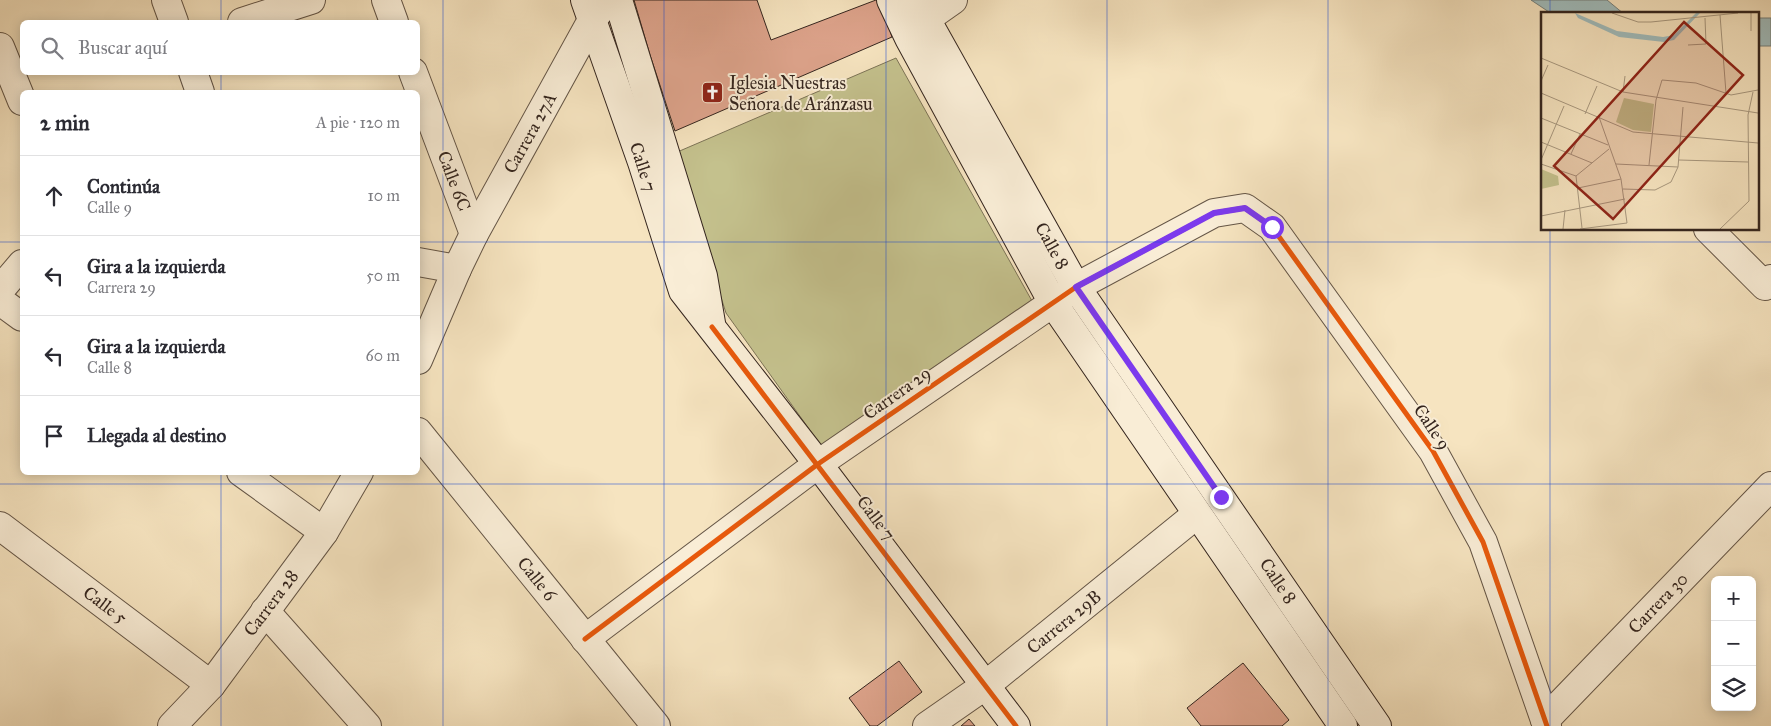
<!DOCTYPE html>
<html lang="es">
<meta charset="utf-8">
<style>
body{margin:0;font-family:"IM FELL Great Primer",serif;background:#f2f2f3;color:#2b2b33}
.controls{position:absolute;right:15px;bottom:15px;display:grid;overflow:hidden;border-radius:8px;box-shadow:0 2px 12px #0003}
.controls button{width:45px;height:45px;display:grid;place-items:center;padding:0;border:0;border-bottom:1px solid #e1e1e2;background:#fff;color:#2b2b33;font:25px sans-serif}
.stop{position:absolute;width:15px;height:15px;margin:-11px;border:4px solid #7c3aed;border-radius:50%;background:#fff}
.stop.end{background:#7c3aed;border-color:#fff;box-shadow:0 1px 5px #0008}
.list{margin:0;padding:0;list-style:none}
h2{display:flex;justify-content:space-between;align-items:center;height:65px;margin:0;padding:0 20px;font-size:21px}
h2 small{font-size:16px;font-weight:400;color:#7c7c81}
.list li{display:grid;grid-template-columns:32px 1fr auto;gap:15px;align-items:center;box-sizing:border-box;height:80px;padding:0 20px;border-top:1px solid #e1e1e2}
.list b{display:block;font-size:19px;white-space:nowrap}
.list p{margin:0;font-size:16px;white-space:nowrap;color:#7c7c81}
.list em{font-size:16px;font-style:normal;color:#7c7c81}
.icon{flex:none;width:28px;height:28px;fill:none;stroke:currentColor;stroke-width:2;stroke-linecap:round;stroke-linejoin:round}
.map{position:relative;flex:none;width:1771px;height:726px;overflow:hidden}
.search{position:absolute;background:#fff;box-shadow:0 2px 12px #0003;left:20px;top:20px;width:400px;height:55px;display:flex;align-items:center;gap:12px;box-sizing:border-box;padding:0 18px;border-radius:8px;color:#7c7c81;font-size:19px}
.panel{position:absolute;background:#fff;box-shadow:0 2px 12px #0003;left:20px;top:90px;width:400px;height:385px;border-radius:8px}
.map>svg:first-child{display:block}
.green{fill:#c4c18d;stroke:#7c7356}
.water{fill:#a0bcbc;stroke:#75807d}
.building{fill:#dda38b;stroke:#34251e}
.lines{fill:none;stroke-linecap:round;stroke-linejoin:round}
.street-casing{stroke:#645546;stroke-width:30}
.secondary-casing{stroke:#34251e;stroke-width:30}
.street{stroke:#f9edd6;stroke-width:28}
.secondary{stroke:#f9edd6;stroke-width:28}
.cycleway-casing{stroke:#f9edd6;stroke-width:8}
.cycleway{stroke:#e8590c;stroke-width:5}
.route{stroke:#7c3aed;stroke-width:6}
.grid{fill:none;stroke:#1d4ed8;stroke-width:1;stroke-opacity:0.55}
.labels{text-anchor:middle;stroke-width:4;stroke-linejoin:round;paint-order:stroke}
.poi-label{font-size:18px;fill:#34251e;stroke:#f9edd6;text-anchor:start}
.street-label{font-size:18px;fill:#34251e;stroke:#f9edd6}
.inset-road{fill:none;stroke:#a8987f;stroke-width:1}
.view{fill:#8f2418;fill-opacity:0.15;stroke:#8f2418;stroke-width:2.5}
.inset-edge{fill:none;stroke:#34251e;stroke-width:2.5}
</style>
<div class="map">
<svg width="1771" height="726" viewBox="0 0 1771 726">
<rect width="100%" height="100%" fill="#f6e4c0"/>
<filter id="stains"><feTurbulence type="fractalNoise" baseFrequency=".004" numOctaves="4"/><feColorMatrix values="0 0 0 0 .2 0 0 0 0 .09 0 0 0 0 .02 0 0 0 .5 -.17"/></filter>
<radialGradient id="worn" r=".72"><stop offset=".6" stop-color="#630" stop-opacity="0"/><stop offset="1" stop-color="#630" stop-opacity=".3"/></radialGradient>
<!-- green -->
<path class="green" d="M896,58L1032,301L879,405L822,447L726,313L675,153Z"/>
<!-- water -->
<g class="water">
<path d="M1531,0H1607L1624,14H1552Z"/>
<rect x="1757" y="18" width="14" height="28"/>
</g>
<!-- building -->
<g class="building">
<path d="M634,0H757L771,40L876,0H881L892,37L675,131L650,55Z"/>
<path d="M899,661L922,692L877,726H870L849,698Z"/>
<path d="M1243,663L1289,720L1282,726H1201L1187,708Z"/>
<path d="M969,719L975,726H961Z"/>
</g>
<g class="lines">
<defs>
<g id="street">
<path d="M166,0L174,22"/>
<path d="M386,0L394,22"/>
<path d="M926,19L953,0"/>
<path d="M242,22L311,0"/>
<path d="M0,47L22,101"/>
<path d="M193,72L200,92"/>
<path d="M413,72L474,234"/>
<path d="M1708,229L1765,286L1771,279"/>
<path d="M418,262L457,269"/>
<path d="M0,290L22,264"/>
<path d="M0,301L22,317"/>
<path d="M418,360L457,269L474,234L592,20L608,0"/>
<path d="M418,432L656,726"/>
<path d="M241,472L324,532"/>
<path d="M0,526L211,685"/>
<path d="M265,611L367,726"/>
<path d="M585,639L818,464L1076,287L1214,213L1245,208L1272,227L1433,451L1483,542L1547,726"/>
<path d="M1545,720L1771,486"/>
<path d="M172,726L211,685L324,532L359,472"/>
<path d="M927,726L986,685L1197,514"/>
</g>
<g id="secondary">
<path d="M585,0L642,162L683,291L818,464L1016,726"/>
<path d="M618,0L703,276L711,323"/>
<path d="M891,0L909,38L1053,303L1343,726"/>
<path d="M918,0L926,19L1076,287L1377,726"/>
</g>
</defs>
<!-- street casing -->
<use href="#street" class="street-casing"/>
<!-- secondary casing -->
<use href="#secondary" class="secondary-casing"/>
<!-- street -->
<use href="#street" class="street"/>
<!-- secondary -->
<use href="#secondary" class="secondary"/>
<defs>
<g id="cycleway">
<path d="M712,327L1016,726"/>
<path d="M585,639L818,464L1076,287L1214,213L1245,208L1272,227L1433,451L1483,542L1547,726"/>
</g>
</defs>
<!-- cycleway casing -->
<use href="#cycleway" class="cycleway-casing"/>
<!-- cycleway -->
<use href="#cycleway" class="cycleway"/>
</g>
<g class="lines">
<!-- route -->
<path class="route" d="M1221,497L1076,287L1214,213L1245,208L1272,227"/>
</g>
<!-- grid -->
<path class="grid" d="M221,0V22M443,0V726M664,0V726M886,0V726M1107,0V726M1328,0V726M1550,0V14M221,72V92M1550,229V726M0,242H22M418,242H1771M221,472V726M0,484H1771"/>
<!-- icons -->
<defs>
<symbol id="church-square" viewBox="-11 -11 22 22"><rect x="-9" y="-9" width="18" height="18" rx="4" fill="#8f2418" stroke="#f9edd6"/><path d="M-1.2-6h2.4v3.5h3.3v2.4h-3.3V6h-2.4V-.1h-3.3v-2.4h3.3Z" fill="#fff"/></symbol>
</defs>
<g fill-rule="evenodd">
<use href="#church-square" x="700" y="80" width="25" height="25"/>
</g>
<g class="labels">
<!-- poi labels -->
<g class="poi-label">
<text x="729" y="89">Iglesia Nuestras<tspan x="729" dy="21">Señora de Aránzasu</tspan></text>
</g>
<!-- street labels -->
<g class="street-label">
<text transform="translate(530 133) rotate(-61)" y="6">Carrera 27A</text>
<text transform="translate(643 167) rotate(72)" y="6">Calle 7</text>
<text transform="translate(454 181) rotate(69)" y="6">Calle 6C</text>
<text transform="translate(1052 246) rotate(61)" y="6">Calle 8</text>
<text transform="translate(897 393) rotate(-35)" y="6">Carrera 29</text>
<text transform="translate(1432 427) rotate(56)" y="6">Calle 9</text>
<text transform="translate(876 518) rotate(53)" y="6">Calle 7</text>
<text transform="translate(537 579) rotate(51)" y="6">Calle 6</text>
<text transform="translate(1278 581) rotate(56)" y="6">Calle 8</text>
<text transform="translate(271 603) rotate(-53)" y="6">Carrera 28</text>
<text transform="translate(1658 603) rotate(-46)" y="6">Carrera 30</text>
<text transform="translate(105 605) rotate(37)" y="6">Calle 5</text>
<text transform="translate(1064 622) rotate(-39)" y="6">Carrera 29B</text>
</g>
</g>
<!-- overview -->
<g transform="translate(1541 12)">
<rect width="218" height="218" fill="#f6e4c0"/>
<path d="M83,86L113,92L110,120L92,118L75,110ZM0,157L17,164L18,173L0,177Z" fill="#c4c18d"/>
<path d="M34,1L76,19L122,25L133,23L155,1H159L133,28L123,30L78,25L37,6Z" fill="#a0bcbc"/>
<path class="inset-road" d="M71,1L97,10H110L197,1M179,3L185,81M210,19V1M147,33L165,32L164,6M0,46L82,80L217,101M0,69L7,53M82,80L84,64M0,81L92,120M44,102L56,74M0,106L67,133M92,120L217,131M0,130L51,151M30,142L39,122M0,148L23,94M138,148L207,150M0,152L35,164M75,152L137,155M108,153L115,88L121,68L155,71L190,83L217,78M35,164L41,216M35,164L68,137M37,176L80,167M82,177L114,178L130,170L137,155L142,95M0,204L84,187M22,217L24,198M39,217L86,211L80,167L58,105M179,217L208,189L207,103L212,80"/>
<path class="view" d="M143,10L202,63L72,207L13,154Z"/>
<rect width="218" height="218" class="inset-edge"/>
</g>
<rect width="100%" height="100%" filter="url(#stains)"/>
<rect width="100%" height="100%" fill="url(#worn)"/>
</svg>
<div class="controls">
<button>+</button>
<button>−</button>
<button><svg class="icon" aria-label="layers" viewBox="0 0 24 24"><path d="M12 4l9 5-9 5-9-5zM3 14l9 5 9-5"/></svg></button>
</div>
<div class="stop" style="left:1272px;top:227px"></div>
<div class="stop end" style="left:1221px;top:497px"></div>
<div class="search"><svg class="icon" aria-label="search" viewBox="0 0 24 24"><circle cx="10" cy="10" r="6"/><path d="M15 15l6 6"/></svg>Buscar aquí</div>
<section class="panel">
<h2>2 min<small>A pie · 120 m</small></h2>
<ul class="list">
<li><svg class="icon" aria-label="ahead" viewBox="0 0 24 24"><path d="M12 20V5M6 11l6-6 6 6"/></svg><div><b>Continúa</b><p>Calle 9</p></div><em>10 m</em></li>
<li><svg class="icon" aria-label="left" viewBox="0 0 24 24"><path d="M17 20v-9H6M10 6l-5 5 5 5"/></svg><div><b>Gira a la izquierda</b><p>Carrera 29</p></div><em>50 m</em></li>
<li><svg class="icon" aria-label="left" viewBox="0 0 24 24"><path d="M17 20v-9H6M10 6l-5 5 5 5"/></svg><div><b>Gira a la izquierda</b><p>Calle 8</p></div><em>60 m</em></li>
<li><svg class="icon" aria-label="arrive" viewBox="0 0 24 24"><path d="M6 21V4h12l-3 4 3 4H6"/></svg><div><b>Llegada al destino</b></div></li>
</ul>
</section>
</div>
